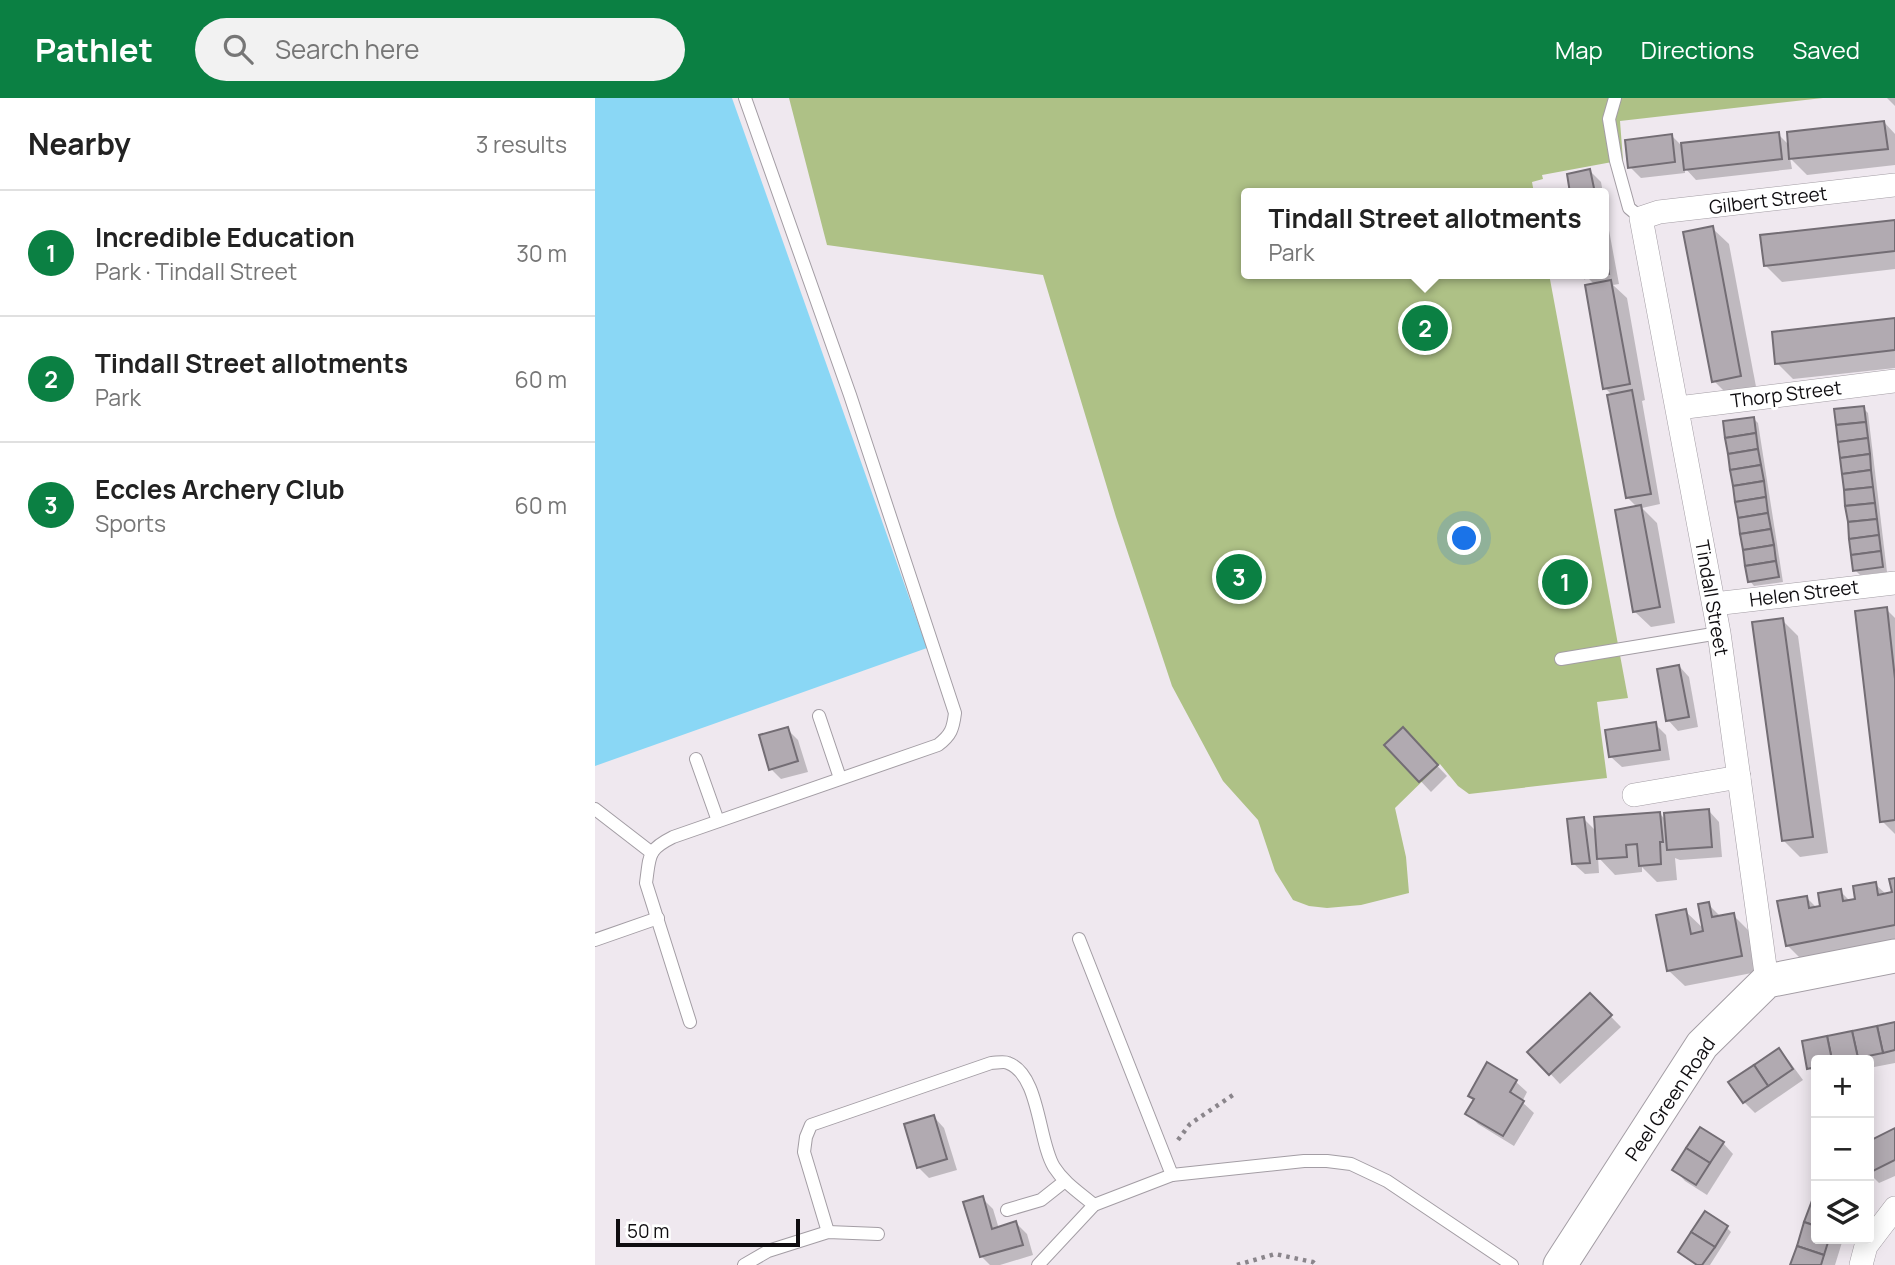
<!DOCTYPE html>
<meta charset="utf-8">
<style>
body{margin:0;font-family:Manrope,sans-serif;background:#f2f2f2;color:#222}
.controls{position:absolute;right:21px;bottom:21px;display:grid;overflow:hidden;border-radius:7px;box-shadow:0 4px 18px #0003}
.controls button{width:63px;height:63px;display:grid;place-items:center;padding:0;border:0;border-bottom:2px solid #e0e0e0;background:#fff;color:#222;font:35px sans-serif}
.scale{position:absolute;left:21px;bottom:18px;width:184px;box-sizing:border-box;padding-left:7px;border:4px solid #0f0d10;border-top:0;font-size:19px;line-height:24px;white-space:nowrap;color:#0f0d10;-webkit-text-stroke:5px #fff;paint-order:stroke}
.you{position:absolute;left:870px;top:441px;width:24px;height:24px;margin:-18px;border:5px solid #fff;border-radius:50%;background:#1a73e8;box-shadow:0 0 0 10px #1a73e833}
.badge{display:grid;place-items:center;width:46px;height:46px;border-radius:50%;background:#0b8043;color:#fff;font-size:23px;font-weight:700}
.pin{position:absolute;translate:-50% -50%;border:4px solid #fff;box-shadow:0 2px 7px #0006}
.popup{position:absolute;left:646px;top:90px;width:368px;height:91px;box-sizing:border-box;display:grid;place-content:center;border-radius:7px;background:#fff;filter:drop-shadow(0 2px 5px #0005);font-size:23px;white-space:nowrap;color:#767676}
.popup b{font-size:26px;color:#222}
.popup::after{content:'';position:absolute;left:50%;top:100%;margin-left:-14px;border:14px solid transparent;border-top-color:#fff}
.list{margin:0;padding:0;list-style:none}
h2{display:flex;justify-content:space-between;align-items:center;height:91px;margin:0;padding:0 28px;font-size:30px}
h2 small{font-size:23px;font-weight:400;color:#767676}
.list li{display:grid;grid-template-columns:46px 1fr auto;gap:21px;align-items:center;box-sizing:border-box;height:126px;padding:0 28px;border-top:2px solid #e0e0e0}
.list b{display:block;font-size:26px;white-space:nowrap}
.list p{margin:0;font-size:23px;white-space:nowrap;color:#767676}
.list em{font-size:23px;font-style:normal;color:#767676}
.icon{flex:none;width:38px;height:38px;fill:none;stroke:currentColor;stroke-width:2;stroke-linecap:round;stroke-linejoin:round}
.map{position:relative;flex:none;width:1300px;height:1167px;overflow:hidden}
header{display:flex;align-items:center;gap:42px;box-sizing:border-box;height:98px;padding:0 35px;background:#0b8043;color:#fff}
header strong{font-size:33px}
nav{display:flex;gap:38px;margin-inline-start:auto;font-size:24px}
.search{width:490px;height:63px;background:#f2f2f2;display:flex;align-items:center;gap:18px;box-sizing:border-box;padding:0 24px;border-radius:38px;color:#767676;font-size:26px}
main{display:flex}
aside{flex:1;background:#fff}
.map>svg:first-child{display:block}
.green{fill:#aec186}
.water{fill:#8ad7f5}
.shadow{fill:#0003}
.building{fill:#b1aab1;stroke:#736d74;stroke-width:2}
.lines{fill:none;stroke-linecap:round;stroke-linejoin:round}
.lane-casing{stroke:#a39da4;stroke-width:14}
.street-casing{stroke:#a39da4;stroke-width:24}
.secondary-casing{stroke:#a39da4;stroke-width:35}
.path{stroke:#8a858b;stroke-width:4.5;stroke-dasharray:3.5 5;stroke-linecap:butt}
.lane{stroke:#fff;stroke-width:12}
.street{stroke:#fff;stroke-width:23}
.secondary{stroke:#fff;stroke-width:33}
.labels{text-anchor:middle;stroke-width:6;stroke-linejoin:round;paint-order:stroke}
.street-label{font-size:19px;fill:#0f0d10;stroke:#fff}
</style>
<header>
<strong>Pathlet</strong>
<div class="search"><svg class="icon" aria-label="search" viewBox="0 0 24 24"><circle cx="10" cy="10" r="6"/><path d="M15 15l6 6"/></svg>Search here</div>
<nav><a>Map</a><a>Directions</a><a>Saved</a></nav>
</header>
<main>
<aside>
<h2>Nearby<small>3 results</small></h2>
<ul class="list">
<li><span class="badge">1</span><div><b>Incredible Education</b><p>Park · Tindall Street</p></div><em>30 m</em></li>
<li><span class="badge">2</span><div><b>Tindall Street allotments</b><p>Park</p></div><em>60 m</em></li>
<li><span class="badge">3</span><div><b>Eccles Archery Club</b><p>Sports</p></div><em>60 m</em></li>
</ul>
</aside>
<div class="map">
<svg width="1300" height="1167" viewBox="0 0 1300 1167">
<rect width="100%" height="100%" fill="#efe8ef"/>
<!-- green -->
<path class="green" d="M194,0H1228L1025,23L1028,62L947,77L948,81L937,84L939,95H652V176H954L1033,600L1002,604L1012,680L874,696L863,688L845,666L800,710L811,759L814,795L766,807L732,810L714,808L698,802L680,773L663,722L628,683L577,588L521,419L448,177L232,147Z"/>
<!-- water -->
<path class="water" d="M0,0H137L332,550L0,668Z"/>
<!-- shadow -->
<g class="shadow">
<path d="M1292,0H1300V8Z"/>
<path d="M1289,24L1300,36V67L1212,77L1195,60L1197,71L1101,82L1090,70V75L1046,80L1035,69L1077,38L1086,47L1183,36L1195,48Z"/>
<path d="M995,73L1006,84L1008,95H977L974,77Z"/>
<path d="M1008,100L1024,186L1018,187L1032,200L1050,302L1047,303L1065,406L1047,410L1062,425L1080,525L1056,529L1039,513L1042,409L1033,400L1018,298L1010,290L1000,187L992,179L991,176H1008Z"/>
<path d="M1300,124V171L1187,184L1170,167Z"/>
<path d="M1117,130L1134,146L1162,294L1135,299L1119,283Z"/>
<path d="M1300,222V270L1198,281L1182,265Z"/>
<path d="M1268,310L1273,315L1292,474L1265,477L1260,472Z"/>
<path d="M1158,320L1163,325L1188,484L1159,488L1155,483Z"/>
<path d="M1291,511L1300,520V736L1287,723Z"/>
<path d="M1187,522L1203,538L1233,755L1205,759L1188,742Z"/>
<path d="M1084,568L1094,579L1103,629L1083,633L1073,622Z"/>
<path d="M1060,626L1071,637L1075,662L1027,669L1016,659Z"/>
<path d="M192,631L203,642L213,674L186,681L176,671Z"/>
<path d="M808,632L852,678L836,694L792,647Z"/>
<path d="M1114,713L1124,724L1127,759L1085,762L1080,760L1082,782L1062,784L1047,769V774L1020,777L1003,759L1004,775L990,776L979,766L989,721L1002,734L1065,716L1072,723Z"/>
<path d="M1300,782V846L1209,864L1192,847L1211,799L1222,810L1227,809L1245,793L1256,804L1262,803L1280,786L1292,797L1299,796Z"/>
<path d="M1113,806L1126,819L1138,817L1154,833L1162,874L1090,888L1073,872L1090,813L1110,832Z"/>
<path d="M995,897L1026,929L965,986L935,954Z"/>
<path d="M1300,926V965L1274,970V962H1221V977L1214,970L1209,945Z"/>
<path d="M1184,952L1194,963L1208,982L1160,1015L1149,1004Z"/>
<path d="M893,967L921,984L932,994L927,1004L939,1015L919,1048L883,1026L873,1016L881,1003L875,997Z"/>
<path d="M339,1019L349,1030L362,1072L334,1080L323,1069Z"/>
<path d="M1300,1032V1078L1284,1085L1274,1075V1045Z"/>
<path d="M1128,1045L1138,1056L1112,1097L1090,1083L1080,1072Z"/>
<path d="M1221,1094V1141H1248L1240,1167H1197Z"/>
<path d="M387,1100L398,1111L404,1131L421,1125L432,1136L438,1157L405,1167H395L386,1158Z"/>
<path d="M1132,1130L1136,1134L1115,1167H1102L1085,1154Z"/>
</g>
<!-- building -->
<g class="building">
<path d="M1289,23L1293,51L1194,61L1192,34Z"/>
<path d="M1184,34L1187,61L1089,72L1086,45Z"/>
<path d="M1077,36L1080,64L1033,70L1030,42Z"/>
<path d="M995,71L1000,95H975L972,76Z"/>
<path d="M1300,122V153L1169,168L1165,137Z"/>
<path d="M1118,128L1146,278L1117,284L1088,134Z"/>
<path d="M1008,145L1014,176L990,180L989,176H1008Z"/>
<path d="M1016,182L1035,286L1008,291L990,187Z"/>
<path d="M1300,220V252L1180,266L1177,234Z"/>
<path d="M1037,292L1056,396L1031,400L1012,297Z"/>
<path d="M1269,308L1271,324L1241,327L1239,311Z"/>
<path d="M1159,319L1161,335L1130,340L1128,323Z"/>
<path d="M1271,324L1273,340L1243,344L1241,327Z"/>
<path d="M1161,335L1163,351L1133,356L1130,340Z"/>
<path d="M1273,340L1275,356L1245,360L1243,344Z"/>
<path d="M1163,351L1166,367L1135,372L1133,356Z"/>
<path d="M1275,356L1276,372L1247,376L1245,360Z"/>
<path d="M1166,367L1169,383L1138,388L1135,372Z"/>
<path d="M1276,372L1278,389L1249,392L1247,376Z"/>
<path d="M1169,383L1171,399L1140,404L1138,388Z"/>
<path d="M1278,389L1280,405L1250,408L1249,392Z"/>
<path d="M1171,399L1173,415L1143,420L1140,404Z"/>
<path d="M1280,405L1282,421L1253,424L1250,408Z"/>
<path d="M1046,407L1065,509L1038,514L1020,412Z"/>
<path d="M1173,415L1176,431L1145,436L1143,420Z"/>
<path d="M1282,421L1284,437L1254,441L1253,424Z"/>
<path d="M1176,431L1179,447L1148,452L1145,436Z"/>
<path d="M1284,437L1286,453L1256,457L1254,441Z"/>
<path d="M1179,447L1181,463L1150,468L1148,452Z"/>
<path d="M1286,453L1288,469L1258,473L1256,457Z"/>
<path d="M1181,463L1184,479L1153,484L1150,468Z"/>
<path d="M1292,509L1300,581V722L1285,724L1260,513Z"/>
<path d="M1188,520L1218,739L1187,743L1157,524Z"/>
<path d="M1084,567L1094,619L1071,623L1062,571Z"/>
<path d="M1061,624L1065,652L1014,659L1010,632Z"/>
<path d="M193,629L203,663L174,672L164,637Z"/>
<path d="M808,629L843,667L824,684L789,647Z"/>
<path d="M1114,711L1117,749L1072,752L1069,715Z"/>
<path d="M1065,714L1068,744H1065L1066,766L1044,768L1042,746L1031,747L1032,759L1002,761L999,719Z"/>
<path d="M989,719L995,765L977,766L972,721Z"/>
<path d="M1300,780V827L1191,848L1182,803L1212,798L1214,810L1225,808L1223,795L1246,791L1248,803L1260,801L1258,788L1281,784L1283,797L1297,794L1294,781Z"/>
<path d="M1114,804L1117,819L1139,815L1147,858L1072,873L1061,817L1091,811L1096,836L1108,833L1103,806Z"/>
<path d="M995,895L1017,917L954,977L932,954Z"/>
<path d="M1300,924V952L1288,955L1282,928Z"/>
<path d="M1282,928L1288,955L1263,960L1257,933Z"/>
<path d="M1257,933L1263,960L1237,962L1232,938Z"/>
<path d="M1232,938L1237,962H1221V969L1212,971L1207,943Z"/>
<path d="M1184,950L1198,971L1173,988L1159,967Z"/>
<path d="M892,964L922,982L915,994L929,1003L908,1038L870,1016L879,1001L873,998Z"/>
<path d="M1159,967L1173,988L1148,1005L1133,984Z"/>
<path d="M339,1017L352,1061L322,1070L309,1026Z"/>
<path d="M1105,1029L1129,1044L1115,1065L1091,1050Z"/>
<path d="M1300,1030V1062L1274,1075V1043Z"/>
<path d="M1091,1050L1115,1065L1101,1087L1077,1072Z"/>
<path d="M388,1098L397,1131L421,1123L428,1147L385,1159L368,1104Z"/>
<path d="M1218,1100L1221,1101V1128L1209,1124Z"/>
<path d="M1110,1113L1133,1128L1120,1149L1096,1134Z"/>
<path d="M1209,1124L1221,1128V1141H1234L1229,1157L1202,1148Z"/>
<path d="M1096,1134L1120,1149L1107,1167H1102L1083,1154Z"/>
<path d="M1202,1148L1229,1157L1226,1167H1195Z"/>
</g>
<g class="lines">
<defs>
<g id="lane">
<path d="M1020,0L1014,21L1021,63L1034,110L1046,120"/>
<path d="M966,561L1124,535"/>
<path d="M224,618L245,680"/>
<path d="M101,661L123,723"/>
<path d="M0,711L57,755"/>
<path d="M484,841L577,1077"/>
<path d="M0,842L63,820"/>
<path d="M95,924L51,785C55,757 52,752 78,739L343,647C356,637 358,631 360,615L255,297L150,0"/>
<path d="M412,1112L446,1102L470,1083"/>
<path d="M233,1134L209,1054L211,1039L216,1027L396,965C401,965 409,963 413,965C445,977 443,1043 459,1069C469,1085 485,1095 499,1107"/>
<path d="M149,1167L173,1153L233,1134L283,1136"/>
<path d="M443,1167L499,1107L577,1077L709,1063H732L756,1066L792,1083L917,1167"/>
</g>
<g id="street">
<path d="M1083,310L1300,283"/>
<path d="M1119,506L1300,485"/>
<path d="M1039,697L1144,679"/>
<path d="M1172,883L1124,535L1046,120L1064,114L1300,87"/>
<path d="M1266,1167L1271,1148L1300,1110"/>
</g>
<path id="secondary" d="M965,1167L1107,947L1172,883L1300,858"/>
</defs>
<!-- lane casing -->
<use href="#lane" class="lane-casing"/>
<!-- street casing -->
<use href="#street" class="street-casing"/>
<!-- secondary casing -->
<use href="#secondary" class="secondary-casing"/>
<!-- path -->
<g class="path">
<path d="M583,1042L595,1026L638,997"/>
<path d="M642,1167L680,1156L718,1164L721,1167"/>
</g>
<!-- lane -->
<use href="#lane" class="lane"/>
<!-- street -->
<use href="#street" class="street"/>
<!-- secondary -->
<use href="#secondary" class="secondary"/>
</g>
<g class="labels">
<!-- street labels -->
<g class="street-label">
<text transform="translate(1173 102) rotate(-7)" y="7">Gilbert Street</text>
<text transform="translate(1191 296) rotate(-7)" y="7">Thorp Street</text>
<text transform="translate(1209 495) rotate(-7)" y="7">Helen Street</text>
<text transform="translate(1117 500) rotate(80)" y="7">Tindall Street</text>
<text transform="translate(1075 1001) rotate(-56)" y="7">Peel Green Road</text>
</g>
</g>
</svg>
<div class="controls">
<button>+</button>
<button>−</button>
<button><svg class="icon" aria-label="layers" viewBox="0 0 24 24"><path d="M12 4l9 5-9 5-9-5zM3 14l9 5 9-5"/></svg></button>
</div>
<div class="scale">50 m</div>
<div class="you"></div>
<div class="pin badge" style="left:970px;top:484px">1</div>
<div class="pin badge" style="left:830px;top:230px">2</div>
<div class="popup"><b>Tindall Street allotments</b>Park</div>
<div class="pin badge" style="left:644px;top:479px">3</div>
</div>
</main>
